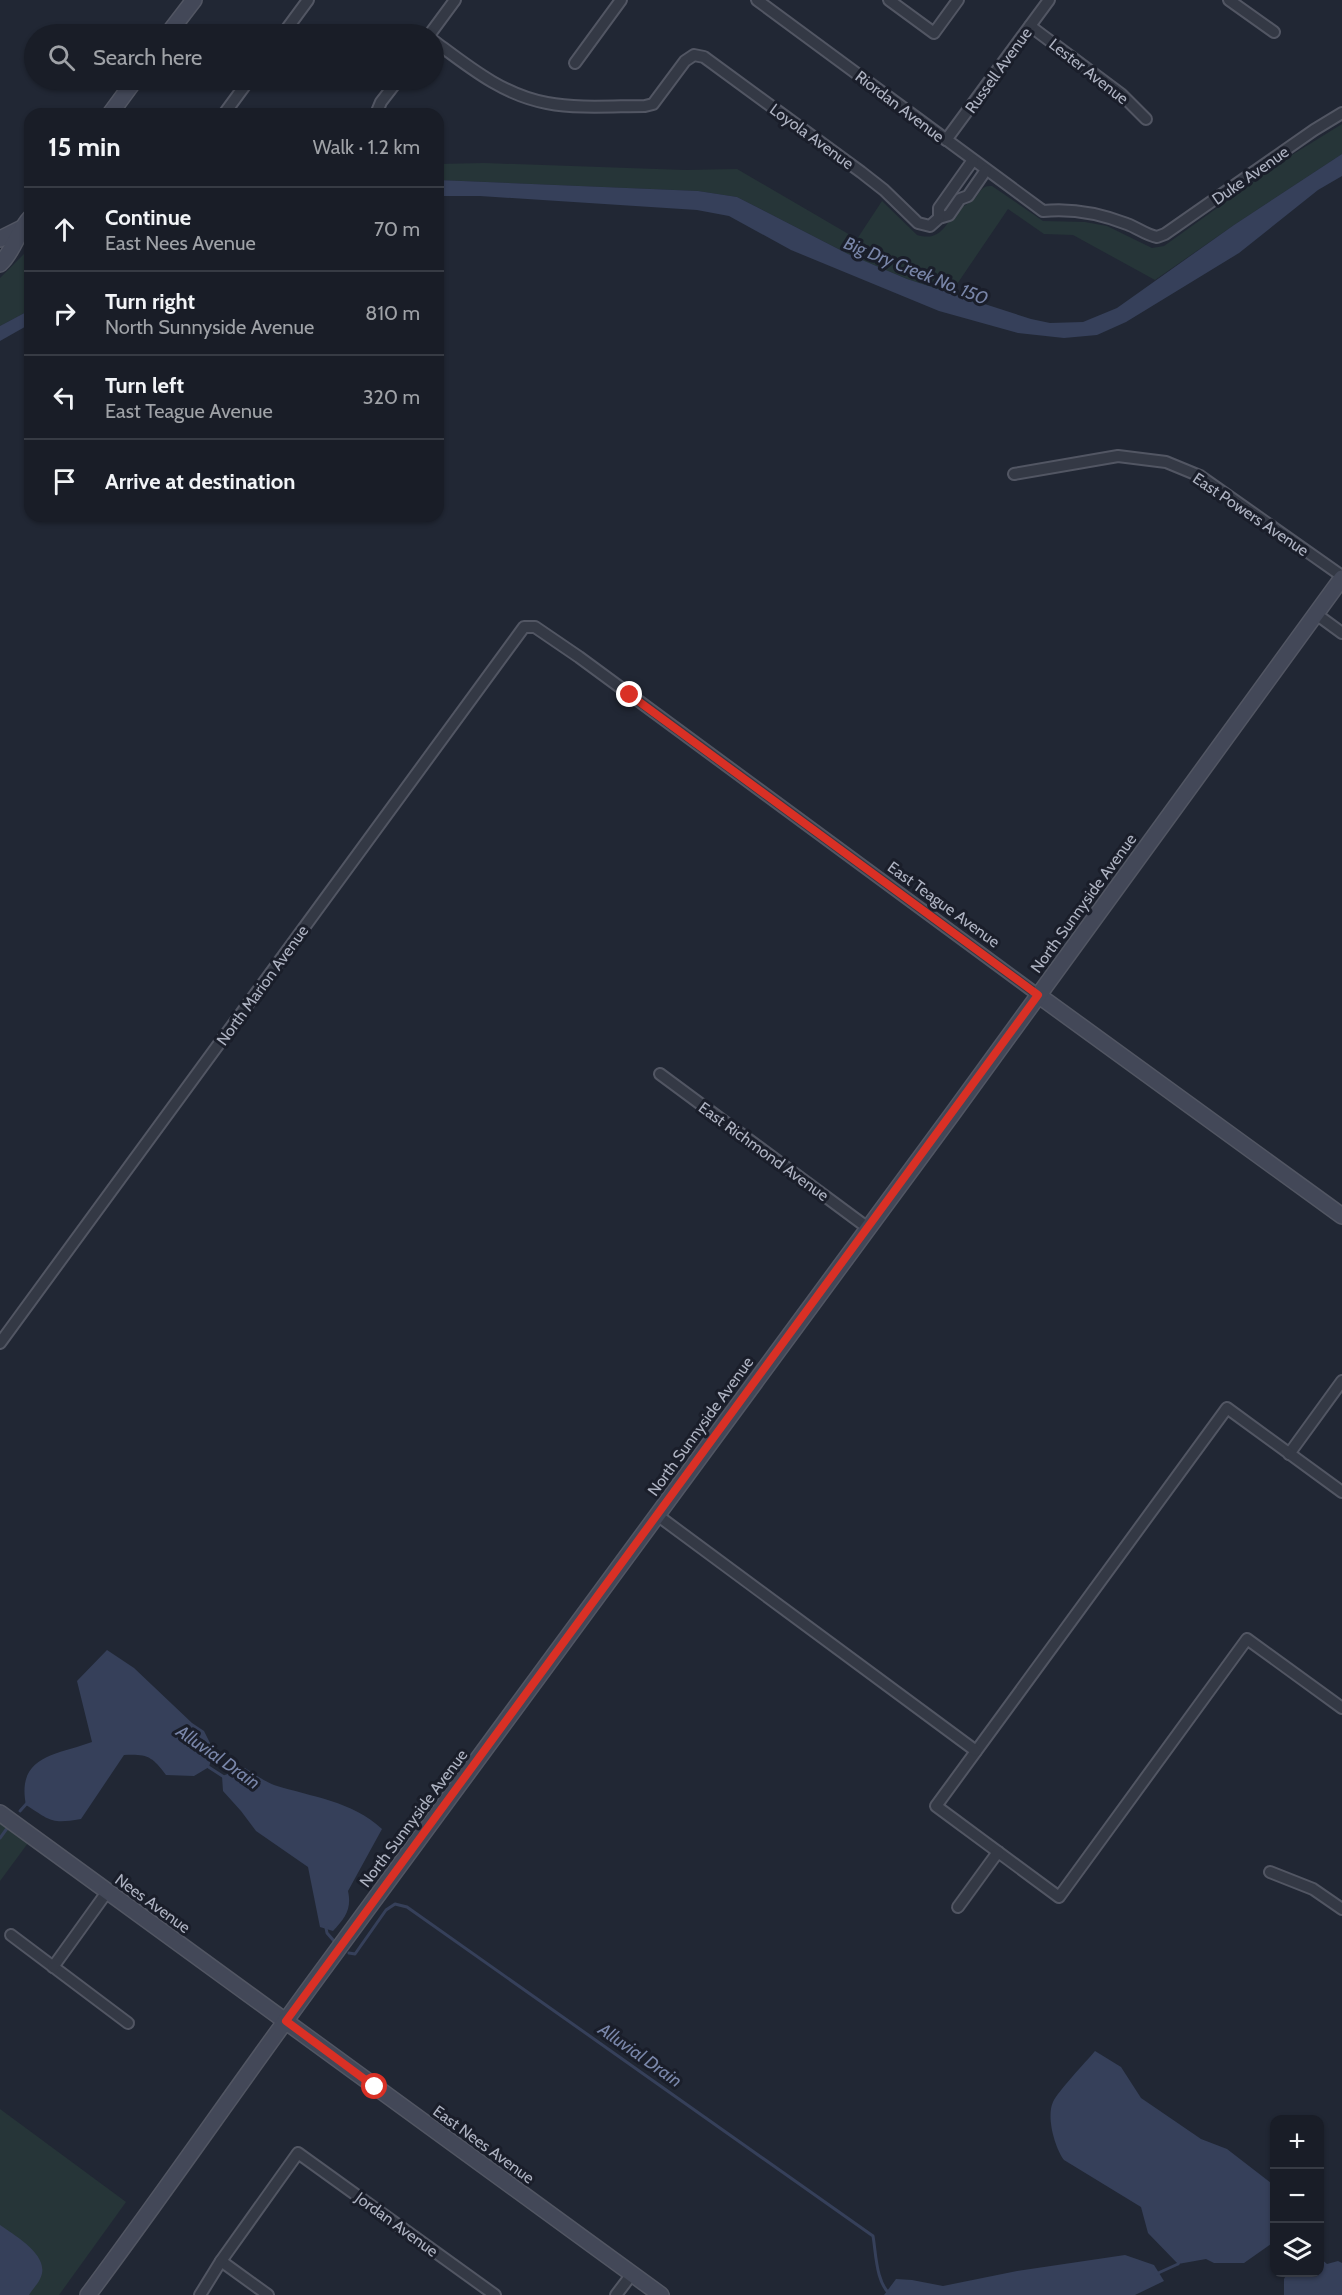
<!DOCTYPE html>
<meta charset="utf-8">
<style>
body{margin:0;font-family:Cabin,sans-serif;background:#262a33;color:#f1f3f6}
.controls{position:absolute;right:18px;bottom:18px;display:grid;overflow:hidden;border-radius:12px;box-shadow:0 2px 4px #0004}
.controls button{width:54px;height:54px;display:grid;place-items:center;padding:0;border:0;border-bottom:2px solid #373b44;background:#191d27;color:#f1f3f6;font:30px sans-serif}
.stop{position:absolute;width:18px;height:18px;margin:-14px;border:4px solid #d93025;border-radius:50%;background:#fff}
.stop.end{background:#d93025;border-color:#fff;box-shadow:0 2px 6px #0008}
.list{margin:0;padding:0;list-style:none}
h2{display:flex;justify-content:space-between;align-items:center;height:78px;margin:0;padding:0 24px;font-size:26px}
h2 small{font-size:20px;font-weight:400;color:#9fa2a7}
.list li{display:grid;grid-template-columns:39px 1fr auto;gap:18px;align-items:center;box-sizing:border-box;height:84px;padding:0 24px;border-top:2px solid #373b44}
.list b{display:block;font-size:22px;white-space:nowrap}
.list p{margin:0;font-size:20px;white-space:nowrap;color:#9fa2a7}
.list em{font-size:20px;font-style:normal;color:#9fa2a7}
.icon{flex:none;width:33px;height:33px;fill:none;stroke:currentColor;stroke-width:2;stroke-linecap:round;stroke-linejoin:round}
.map{position:relative;flex:none;width:1342px;height:2295px;overflow:hidden}
.search{position:absolute;background:#191d27;box-shadow:0 2px 4px #0004;left:24px;top:24px;width:420px;height:66px;display:flex;align-items:center;gap:15px;box-sizing:border-box;padding:0 21px;border-radius:33px;color:#9fa2a7;font-size:22px}
.panel{position:absolute;background:#191d27;box-shadow:0 2px 4px #0004;left:24px;top:108px;width:420px;height:414px;border-radius:18px}
.map>svg:first-child{display:block}
.green{fill:#263538}
.water{fill:#36405a}
.lines{fill:none;stroke-linecap:round;stroke-linejoin:round}
.stream{stroke:#36405a;stroke-width:3}
.street-casing{stroke:#525663;stroke-width:14}
.secondary-casing{stroke:#525663;stroke-width:18}
.street{stroke:#343945;stroke-width:10}
.secondary{stroke:#434858;stroke-width:15}
.route{stroke:#d93025;stroke-width:8}
.labels{text-anchor:middle;stroke-width:6;stroke-linejoin:round;paint-order:stroke}
.street-label{font-size:16px;fill:#aeb3c2;stroke:#1a1e2a}
.water-label{font-size:18px;font-style:italic;fill:#7986a9;stroke:#1a1e2a}
</style>
<div class="map">
<svg width="1342" height="2295" viewBox="0 0 1342 2295">
<rect width="100%" height="100%" fill="#212734"/>
<!-- green -->
<g class="green">
<path d="M1342,124V154L1234,225L1155,280L1073,235L1044,234L1008,209L951,293L907,279L848,254L737,197L698,191L438,180V164L485,163L685,170L737,169L857,239L882,201L917,235C942,242 944,224 959,210C963,205 970,204 974,199C981,192 981,185 992,186L1043,221L1085,222L1107,226L1152,248L1164,246L1287,158Z"/>
<path d="M30,248V310L0,326V278Z"/>
<path d="M0,1823L28,1843L0,1881Z"/>
<path d="M0,2109L126,2202L59,2295H0Z"/>
</g>
<!-- water -->
<g class="water">
<path d="M1342,154V176L1318,190L1239,253L1126,322L1097,335L1064,338L1018,333L939,311L791,250L729,216L697,210L480,196H438V180L698,191L737,197L848,254L907,279L1031,319L1050,323L1083,322L1117,308L1234,225Z"/>
<path d="M30,310V324L0,341V326Z"/>
<path d="M107,1650L134,1668L192,1723L204,1731L210,1743L211,1760L209,1767L194,1776L166,1775C152,1756 147,1754 124,1755L81,1819C51,1824 51,1821 26,1805C16,1755 57,1755 92,1742L77,1681Z"/>
<path d="M245,1768C254,1774 264,1781 274,1785C312,1797 352,1801 382,1829L348,1891C352,1909 345,1918 333,1931L320,1927L308,1867L256,1831L241,1811L223,1791L222,1776Z"/>
<path d="M1095,2051L1121,2067L1141,2098L1201,2139L1227,2149L1271,2183L1274,2201L1271,2244L1244,2263H1214L1206,2259L1178,2264L1148,2233L1141,2207L1064,2160C1055,2148 1046,2117 1053,2102C1059,2090 1085,2063 1095,2051Z"/>
<path d="M0,2225C15,2236 52,2256 40,2279C37,2285 32,2290 29,2295H0Z"/>
<path d="M1125,2255L1154,2265L1164,2281L1135,2295H884L896,2279L912,2280L943,2286L1017,2271Z"/>
<path d="M1320,2258L1327,2264L1338,2261L1342,2263V2295H1284V2279L1287,2273L1320,2272Z"/>
</g>
<g class="lines">
<!-- stream -->
<g class="stream">
<path d="M207,1766L224,1777"/>
<path d="M20,1811L28,1802"/>
<path d="M0,1838L8,1827"/>
<path d="M326,1928L327,1933L334,1941"/>
<path d="M349,1953L355,1954L386,1910L395,1904L407,1907L873,2236C876,2253 876,2284 891,2295"/>
<path d="M1156,2274L1178,2264L1179,2262"/>
</g>
<defs>
<g id="street">
<path d="M757,0L1043,211C1072,208 1099,213 1127,224C1138,228 1146,235 1157,237L1165,234L1314,130L1342,113"/>
<path d="M889,0L934,33L958,0"/>
<path d="M1229,0L1274,32"/>
<path d="M1030,26L1121,94L1146,119"/>
<path d="M283,34L308,0"/>
<path d="M430,34L455,0"/>
<path d="M434,41C469,67 503,95 547,103C578,109 613,106 645,106L653,104L685,61L694,55L704,57L861,172L884,190L918,223L930,226L939,218L949,215L960,199L968,196L986,170"/>
<path d="M575,63L621,0"/>
<path d="M224,114L249,80"/>
<path d="M376,114L381,102L398,80"/>
<path d="M946,140L1049,0"/>
<path d="M939,218V208L973,160"/>
<path d="M1014,474L1118,456L1166,462L1200,476L1342,576"/>
<path d="M1316,614L1342,633"/>
<path d="M660,1074L868,1228"/>
<path d="M0,1343L524,627H535L579,657L1038,995"/>
<path d="M1289,1454L1342,1381"/>
<path d="M1342,1492L1227,1408L936,1806L1059,1897L1247,1639L1342,1708"/>
<path d="M657,1515L976,1751"/>
<path d="M1270,1872L1313,1889L1342,1909"/>
<path d="M958,1907L998,1852"/>
<path d="M11,1935L128,2023"/>
<path d="M53,1967L107,1892"/>
<path d="M221,2261L268,2295"/>
<path d="M200,2295L221,2261L298,2153L495,2295"/>
<path d="M616,2295L632,2274"/>
</g>
<g id="secondary">
<path d="M168,34L194,0"/>
<path d="M110,114L135,80"/>
<path d="M0,239L20,229"/>
<path d="M0,264C14,251 17,232 30,218"/>
<path d="M1038,995L1342,1216"/>
<path d="M0,1813L661,2295"/>
<path d="M88,2295C167,2189 241,2081 319,1975C662,1510 1004,1046 1342,578"/>
</g>
</defs>
<!-- street casing -->
<use href="#street" class="street-casing"/>
<!-- secondary casing -->
<use href="#secondary" class="secondary-casing"/>
<!-- street -->
<use href="#street" class="street"/>
<!-- secondary -->
<use href="#secondary" class="secondary"/>
</g>
<g class="lines">
<!-- route -->
<path class="route" d="M375,2087L286,2021L1038,995L630,695"/>
</g>
<g class="labels">
<!-- street labels -->
<g class="street-label">
<text transform="translate(998 70) rotate(-54)" y="6">Russell Avenue</text>
<text transform="translate(1089 71) rotate(38)" y="6">Lester Avenue</text>
<text transform="translate(900 106) rotate(37)" y="6">Riordan Avenue</text>
<text transform="translate(812 136) rotate(36)" y="6">Loyola Avenue</text>
<text transform="translate(1250 175) rotate(-35)" y="6">Duke Avenue</text>
<text transform="translate(1251 514) rotate(34)" y="6">East Powers Avenue</text>
<text transform="translate(1083 903) rotate(-54)" y="6">North Sunnyside Avenue</text>
<text transform="translate(944 904) rotate(36)" y="6">East Teague Avenue</text>
<text transform="translate(262 985) rotate(-54)" y="6">North Marion Avenue</text>
<text transform="translate(764 1151) rotate(36)" y="6">East Richmond Avenue</text>
<text transform="translate(700 1426) rotate(-54)" y="6">North Sunnyside Avenue</text>
<text transform="translate(413 1818) rotate(-53)" y="6">North Sunnyside Avenue</text>
<text transform="translate(153 1903) rotate(36)" y="6">Nees Avenue</text>
<text transform="translate(484 2144) rotate(36)" y="6">East Nees Avenue</text>
<text transform="translate(397 2224) rotate(36)" y="6">Jordan Avenue</text>
</g>
<!-- water labels -->
<g class="water-label">
<text transform="translate(916 271) rotate(22)" y="6">Big Dry Creek No. 150</text>
<text transform="translate(218 1757) rotate(35)" y="6">Alluvial Drain</text>
<text transform="translate(640 2055) rotate(35)" y="6">Alluvial Drain</text>
</g>
</g>
</svg>
<div class="controls">
<button>+</button>
<button>−</button>
<button><svg class="icon" aria-label="layers" viewBox="0 0 24 24"><path d="M12 4l9 5-9 5-9-5zM3 14l9 5 9-5"/></svg></button>
</div>
<div class="stop" style="left:375px;top:2087px"></div>
<div class="stop end" style="left:630px;top:695px"></div>
<div class="search"><svg class="icon" aria-label="search" viewBox="0 0 24 24"><circle cx="10" cy="10" r="6"/><path d="M15 15l6 6"/></svg>Search here</div>
<section class="panel">
<h2>15 min<small>Walk · 1.2 km</small></h2>
<ul class="list">
<li><svg class="icon" aria-label="ahead" viewBox="0 0 24 24"><path d="M12 20V5M6 11l6-6 6 6"/></svg><div><b>Continue</b><p>East Nees Avenue</p></div><em>70 m</em></li>
<li><svg class="icon" aria-label="right" viewBox="0 0 24 24"><path d="M7 20v-9h11M14 6l5 5-5 5"/></svg><div><b>Turn right</b><p>North Sunnyside Avenue</p></div><em>810 m</em></li>
<li><svg class="icon" aria-label="left" viewBox="0 0 24 24"><path d="M17 20v-9H6M10 6l-5 5 5 5"/></svg><div><b>Turn left</b><p>East Teague Avenue</p></div><em>320 m</em></li>
<li><svg class="icon" aria-label="arrive" viewBox="0 0 24 24"><path d="M6 21V4h12l-3 4 3 4H6"/></svg><div><b>Arrive at destination</b></div></li>
</ul>
</section>
</div>
